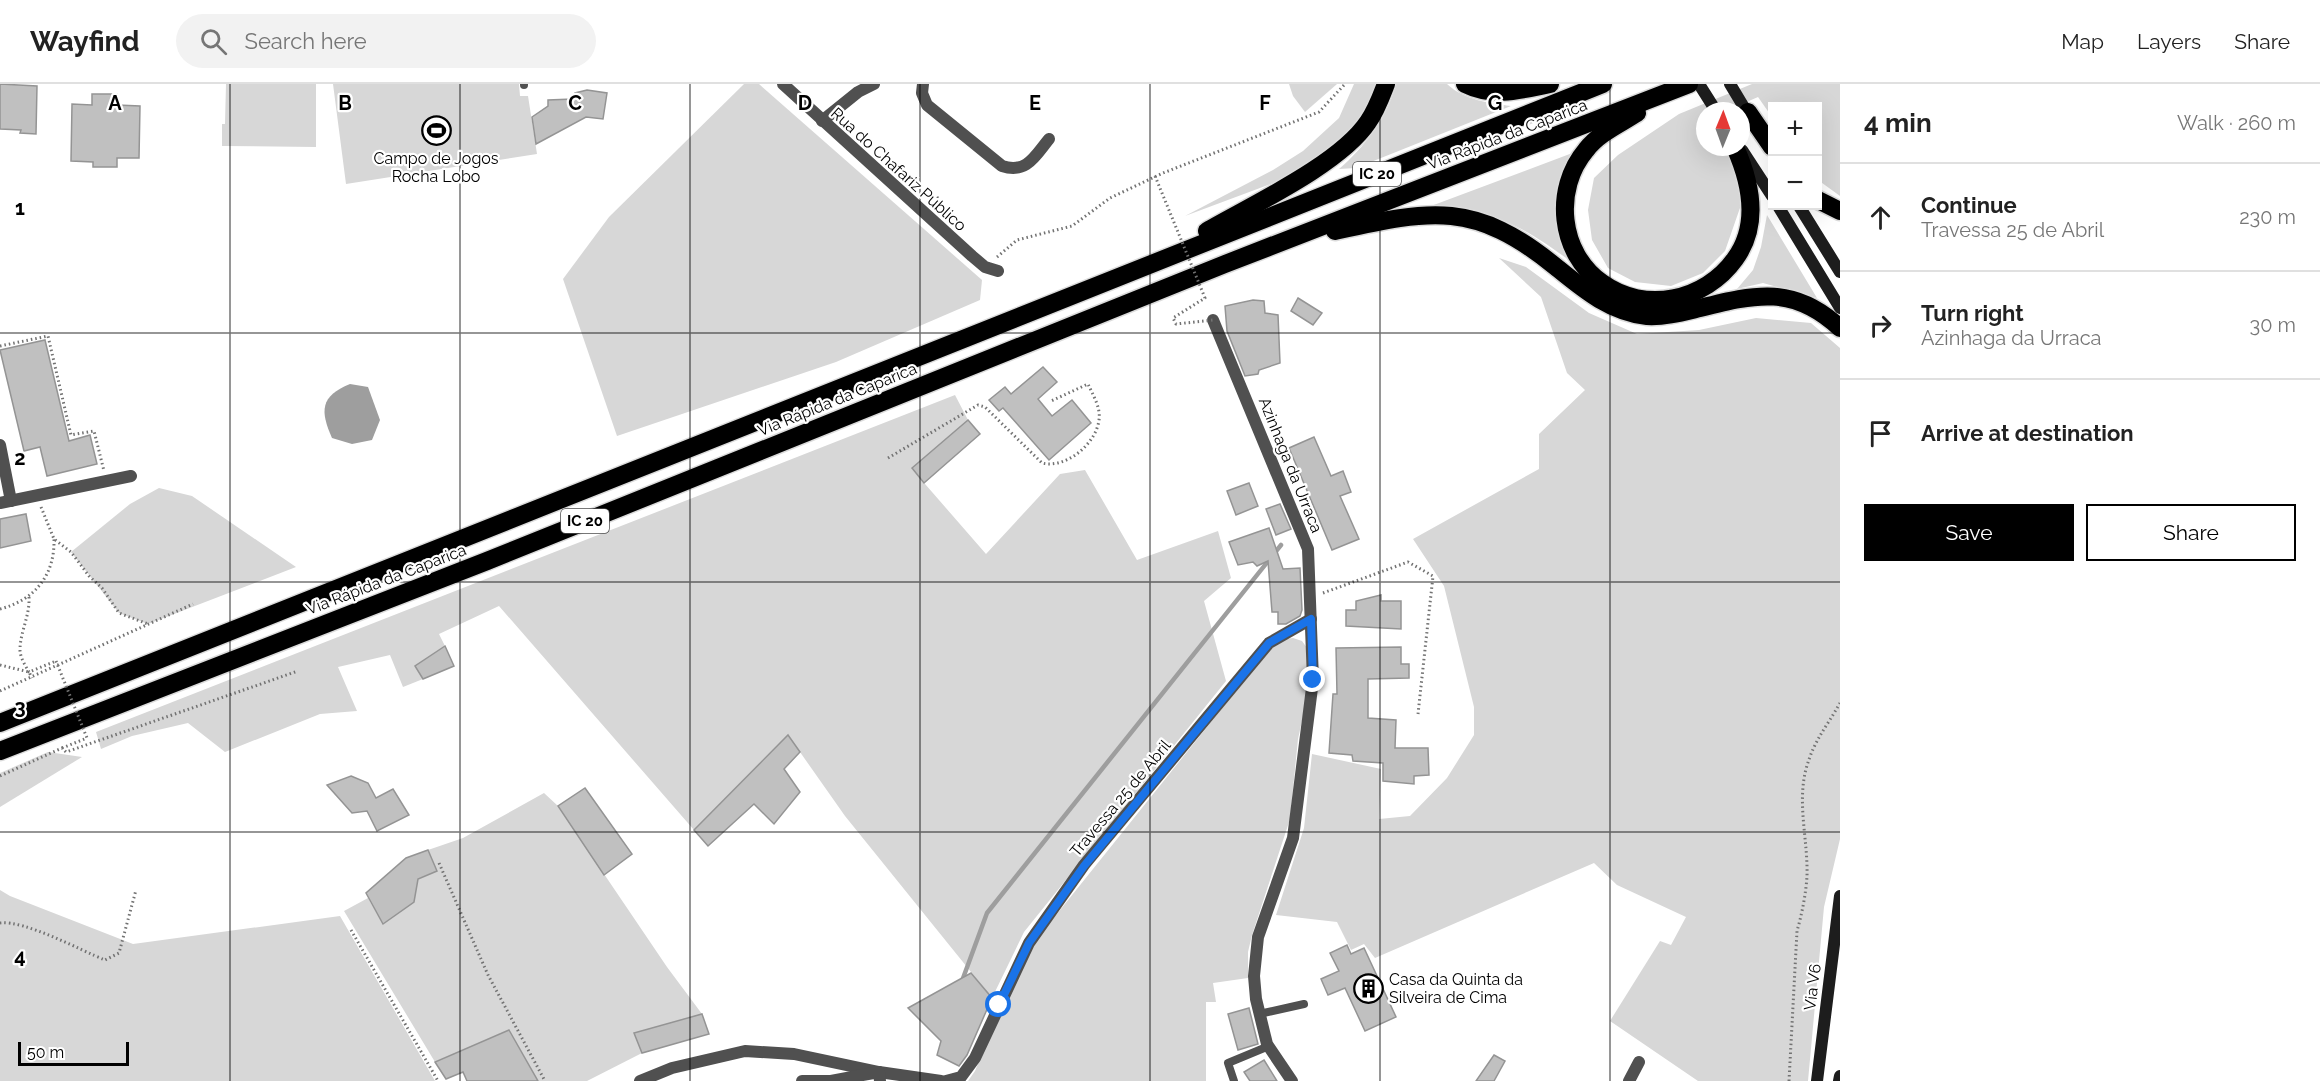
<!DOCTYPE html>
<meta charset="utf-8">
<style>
body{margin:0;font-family:Raleway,sans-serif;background:#f2f2f2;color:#222}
.controls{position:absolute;right:18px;top:18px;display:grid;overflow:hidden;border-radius:0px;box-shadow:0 6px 24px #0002}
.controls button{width:54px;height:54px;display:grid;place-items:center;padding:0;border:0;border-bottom:2px solid #e0e0e0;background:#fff;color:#222;font:30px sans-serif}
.compass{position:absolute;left:1696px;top:18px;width:54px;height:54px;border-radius:50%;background:#fff;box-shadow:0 6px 24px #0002;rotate:1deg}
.scale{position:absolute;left:18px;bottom:15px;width:111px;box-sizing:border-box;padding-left:6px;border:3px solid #000;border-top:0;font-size:16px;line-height:21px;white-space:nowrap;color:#000;-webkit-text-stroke:4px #fff;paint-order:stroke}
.stop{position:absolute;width:18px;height:18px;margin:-14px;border:4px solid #1a73e8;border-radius:50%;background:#fff}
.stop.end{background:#1a73e8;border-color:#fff;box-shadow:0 2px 6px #0008}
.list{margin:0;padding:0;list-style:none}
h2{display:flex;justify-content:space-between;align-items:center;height:78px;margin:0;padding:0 24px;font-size:26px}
h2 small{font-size:20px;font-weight:400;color:#767676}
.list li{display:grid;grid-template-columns:39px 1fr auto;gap:18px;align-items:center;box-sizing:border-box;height:108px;padding:0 24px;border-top:2px solid #e0e0e0}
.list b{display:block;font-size:22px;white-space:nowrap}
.list p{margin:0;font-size:20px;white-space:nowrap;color:#767676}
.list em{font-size:20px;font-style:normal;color:#767676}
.actions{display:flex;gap:12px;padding:18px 24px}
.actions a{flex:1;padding:14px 0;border:2px solid #000;border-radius:0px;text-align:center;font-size:21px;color:#000}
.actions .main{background:#000;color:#fff}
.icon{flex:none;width:33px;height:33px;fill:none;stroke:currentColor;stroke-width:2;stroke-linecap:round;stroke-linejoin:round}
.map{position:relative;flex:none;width:1840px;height:997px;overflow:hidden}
header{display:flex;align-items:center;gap:36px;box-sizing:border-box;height:84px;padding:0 30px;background:#fff;border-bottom:2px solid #e0e0e0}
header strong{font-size:28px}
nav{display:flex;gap:33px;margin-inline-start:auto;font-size:21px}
.search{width:420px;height:54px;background:#f2f2f2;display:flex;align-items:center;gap:15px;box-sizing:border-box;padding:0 21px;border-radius:33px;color:#767676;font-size:22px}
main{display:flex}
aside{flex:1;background:#fff}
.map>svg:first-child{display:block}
.green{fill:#d7d7d7}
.water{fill:#9e9e9e}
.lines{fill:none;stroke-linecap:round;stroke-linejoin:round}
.stream{stroke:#9e9e9e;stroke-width:4.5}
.building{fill:#c0c0c0;stroke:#949494;stroke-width:1.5}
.highway-casing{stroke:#dbdbdb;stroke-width:21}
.path{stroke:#727272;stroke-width:3;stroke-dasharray:1.5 3;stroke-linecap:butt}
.lane{stroke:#505050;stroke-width:8}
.street{stroke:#505050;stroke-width:12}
.secondary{stroke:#1d1d1d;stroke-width:12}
.highway{stroke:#000;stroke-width:18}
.path-bridge{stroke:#727272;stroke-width:3;stroke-dasharray:1.5 3;stroke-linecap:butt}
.route{stroke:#1a73e8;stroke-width:8}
.grid{fill:none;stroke:#000;stroke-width:1.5;stroke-opacity:0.55}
.labels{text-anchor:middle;stroke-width:4.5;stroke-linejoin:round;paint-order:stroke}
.shield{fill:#fff;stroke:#4c4c4c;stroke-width:1.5}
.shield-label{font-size:15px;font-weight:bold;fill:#000}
.street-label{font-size:16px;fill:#000;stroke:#fff}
.poi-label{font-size:16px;fill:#000;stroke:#fff}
.grid-label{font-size:20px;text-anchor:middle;font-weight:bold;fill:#000;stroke:#fff;stroke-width:4.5;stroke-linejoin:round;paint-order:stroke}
</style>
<header>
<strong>Wayfind</strong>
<div class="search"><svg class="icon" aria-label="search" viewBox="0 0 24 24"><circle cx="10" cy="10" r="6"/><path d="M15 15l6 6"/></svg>Search here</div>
<nav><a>Map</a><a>Layers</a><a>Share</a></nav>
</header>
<main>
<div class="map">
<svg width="1840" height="997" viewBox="0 0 1840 997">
<rect width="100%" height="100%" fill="#fff"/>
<!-- green -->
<g class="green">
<path d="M226,0H316V63L222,62V40H225Z"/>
<path d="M333,0H519L520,12H528L537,70L346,100Z"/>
<path d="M744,0H759L982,196L980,216L836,278L617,352L563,195L609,133Z"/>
<path d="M1289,0H1337L1305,28L1293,12Z"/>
<path d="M1354,0H1379L1351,49L1303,88L1185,132L1273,86L1303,67L1339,34Z"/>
<path d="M1396,0H1447C1464,16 1489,19 1511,22L1356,84L1339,85C1364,64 1388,32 1396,0Z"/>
<path d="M1752,0H1840V112L1818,96V22H1772V33L1758,13L1726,27H1705V63H1723L1737,85L1741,121L1725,167L1703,189L1671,202L1635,198L1608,184L1592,156L1588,126L1594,94L1618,71L1679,30Z"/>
<path d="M1583,65L1563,159L1569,176C1515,137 1490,125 1423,125Z"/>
<path d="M1767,131L1817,214L1763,199L1737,205L1753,186L1761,163Z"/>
<path d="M1499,174L1526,183L1589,229L1637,250L1699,246L1756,234L1811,239L1840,264V755L1824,823L1808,997H1698L1610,937L1660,857L1671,861L1686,833L1617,801L1594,779L1375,874L1364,860L1351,866L1337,838L1276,831L1304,744L1312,670L1381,685L1379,735L1410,732L1447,694L1474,651V623L1444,502L1413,455L1539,385V350L1585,306L1567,289L1541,213Z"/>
<path d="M955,311L968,336L912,385L986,470L1060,390L1085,386L1137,476L1218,447L1231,494L1204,517L1226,597L1024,848L992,914L845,732L788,651L694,746L499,522L439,550L445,562L415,582L423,595L403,603L390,571L338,583L357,627L320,630L225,668L188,639L132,652L101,665L96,648Z"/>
<path d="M159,404L192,412L296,483L148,540L119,529L71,468L130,420Z"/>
<path d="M1293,554L1302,557L1307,564V614L1298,655L1290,735L1252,851L1248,868V894L1213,899L1216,918H1206V997H968L975,987L1019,884L1040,851L1268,567L1285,555Z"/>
<path d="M48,668L82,673L0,723V689Z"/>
<path d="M544,709L558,722L667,883L702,930L635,949L642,969L587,997H538L509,946L435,978L344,827L368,814L383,840L414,818L418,795L437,787L428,766L463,754Z"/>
<path d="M0,806L10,812L133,860L340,832L435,997H0Z"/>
</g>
<!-- water -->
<path class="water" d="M350,300L368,303L380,336L372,356L352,360L332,354C320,327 320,312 350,300Z"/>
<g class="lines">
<!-- stream -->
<path class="stream" d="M962,897L987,829L1281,461"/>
</g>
<!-- building -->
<g class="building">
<path d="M0,0L37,2L36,50L20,49L21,46L0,45Z"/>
<path d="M587,6L607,9L603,35L586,33L536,60L532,33L548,22V16L573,15L575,9Z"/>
<path d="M92,10H117V21L140,22L139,74H117V83H93V78L71,77L72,20L92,21Z"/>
<path d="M1298,214L1322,229L1313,241L1291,227Z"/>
<path d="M1253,216L1264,217L1265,229L1278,231L1280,279L1259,286L1258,290L1245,292L1227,247L1225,222Z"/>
<path d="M45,256L69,357L90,351L97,380L47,392L40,363L24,367L0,266Z"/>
<path d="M1043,283L1057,298L1038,315L1052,332L1072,316L1091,339L1049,376L1003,324L999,327L989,316L1005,303L1011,310Z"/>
<path d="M968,336L980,350L924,399L912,384Z"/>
<path d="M1314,353L1331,392L1343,387L1351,408L1340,412L1359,455L1332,466L1289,364Z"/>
<path d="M1249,399L1258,422L1236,431L1227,407Z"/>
<path d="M1280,420L1291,445L1276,451L1266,425Z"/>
<path d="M26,430L31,457L0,464V435Z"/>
<path d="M1269,444L1283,485L1300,484L1302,526L1300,532L1286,540H1278V528H1272L1268,477L1257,482L1253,478L1238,481L1229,458Z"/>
<path d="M1381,511V517H1401V545L1346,542V526H1356V517Z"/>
<path d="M445,562L454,582L423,595L415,582Z"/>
<path d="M1401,563V580H1409V594L1368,595V634L1396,636L1395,664H1428L1429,691L1414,692V700L1383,697V679L1353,677L1352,671L1329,669L1333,610H1337L1336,564Z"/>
<path d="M788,651L800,668L784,685L800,708L774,740L754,720L708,762L694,746Z"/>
<path d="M351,692L368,699L376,714L393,705L409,731L377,747L367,727L352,729L327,701Z"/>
<path d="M585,704L632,770L604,791L558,722Z"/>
<path d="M428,766L437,787L418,795L414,818L383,840L366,809L406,774Z"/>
<path d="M1347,861L1351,870L1364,864L1396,933L1365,947L1345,904L1328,911L1321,895L1339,887L1330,869Z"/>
<path d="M971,889L992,914L967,971L959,982L937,971L941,957L908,924Z"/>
<path d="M1249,924L1258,960L1238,966L1228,930Z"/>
<path d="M702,930L709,950L642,969L634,949Z"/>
<path d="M509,946L538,997H467L463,988L446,995L435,978Z"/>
<path d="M1494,971L1505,977L1494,997H1476Z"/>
<path d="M1264,976L1277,997H1250L1244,988Z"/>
</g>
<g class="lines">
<defs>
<g id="highway">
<path d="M1465,0C1493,14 1521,6 1550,0"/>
<path d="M1748,28L1772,63"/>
<path d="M1637,29C1620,40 1599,49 1586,66C1553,105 1559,169 1602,199C1645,230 1705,217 1735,175C1760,141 1751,99 1735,63"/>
<path d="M1818,116L1840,127"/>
<path d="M1207,147C1252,121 1340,80 1368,38C1376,27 1381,13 1386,0"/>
<path d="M1335,147C1431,126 1474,116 1556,183C1583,205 1610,228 1647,232C1665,233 1683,228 1700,224C1756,210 1794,201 1840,244"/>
<path d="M0,639L1603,0"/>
<path d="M0,667L487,477L1225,180L1689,0"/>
</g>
</defs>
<!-- highway casing -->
<use href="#highway" class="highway-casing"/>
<!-- path -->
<g class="path">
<path d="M997,173L1017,156L1072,142L1110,114L1163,89L1319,28L1345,0"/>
<path d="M0,262L48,252L71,351L94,347L104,387"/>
<path d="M888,374L978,321L985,323L1042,379C1066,385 1096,360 1099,336C1101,324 1093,311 1088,300L1051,317"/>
<path d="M41,423L54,455L71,468L89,492L102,504L119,529L148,540"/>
<path d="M1323,509L1408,478L1433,492L1418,630"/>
<path d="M29,513C30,532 20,548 20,566C20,573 25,581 29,588L56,577"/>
<path d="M0,525C35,516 55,491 54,455"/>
<path d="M0,581L29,588L32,594"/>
<path d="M0,607L193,520"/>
<path d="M62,664L87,654"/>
<path d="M0,692L62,664L66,668L298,587"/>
<path d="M439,779L488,891L545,997"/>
<path d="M0,839C25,836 80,866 105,876L119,869L136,806"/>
<path d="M351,846L438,997"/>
<path d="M1789,997L1797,847C1802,830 1806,809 1807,792C1808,756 1797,720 1806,685C1814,656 1826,644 1840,619"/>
</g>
<!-- lane -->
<g class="lane">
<path d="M524,0V1"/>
<path d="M1259,930L1304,920"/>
<path d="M1234,997L1228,979L1269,962"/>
</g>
<!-- street -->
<g class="street">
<path d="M783,0L972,172L985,183L998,187"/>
<path d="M923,0L922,9L927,21L1002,82C1027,90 1035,72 1049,55"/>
<path d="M822,37L858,8L874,0"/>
<path d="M1213,236L1308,465L1313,596L1293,754L1258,853L1254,892L1256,915L1267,960L1292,997"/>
<path d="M0,361L11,417"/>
<path d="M0,419L131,392"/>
<path d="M640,997L672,984L745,967L794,970L879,988L941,997"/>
<path d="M802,997H831L879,988L880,997"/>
<path d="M946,997L961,993L975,974L1029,859L1084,781L1269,559L1311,535"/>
<path d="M1629,997L1639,978"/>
</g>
<!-- secondary -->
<g class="secondary">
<path d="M1699,0L1716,27"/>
<path d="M1730,0L1751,35"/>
<path d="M1742,66L1772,112"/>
<path d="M1778,122L1840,224"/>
<path d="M1799,122L1840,188"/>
<path d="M1817,997L1840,812"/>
<path d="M1839,997L1840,992"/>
</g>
<!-- highway -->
<use href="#highway" class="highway"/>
<!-- path-bridge -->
<g class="path-bridge">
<path d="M1155,92L1205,214L1173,234L1176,240L1213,236"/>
<path d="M56,577L87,654"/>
</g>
</g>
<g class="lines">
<!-- route -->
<path class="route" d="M999,921L1029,859L1084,782L1269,559L1311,535L1313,596"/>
</g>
<!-- grid -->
<path class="grid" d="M230,0V997M460,0V997M690,0V997M920,0V997M1150,0V997M1380,0V997M1610,0V997M0,249H1840M0,498H1840M0,748H1840"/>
<!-- icons -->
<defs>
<symbol id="stadium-ring" viewBox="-11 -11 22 22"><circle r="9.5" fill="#fff" stroke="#000" stroke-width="1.5"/><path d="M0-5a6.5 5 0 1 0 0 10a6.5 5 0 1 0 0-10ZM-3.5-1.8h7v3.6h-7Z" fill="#000"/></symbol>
<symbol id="building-ring" viewBox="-11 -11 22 22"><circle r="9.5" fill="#fff" stroke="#000" stroke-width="1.5"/><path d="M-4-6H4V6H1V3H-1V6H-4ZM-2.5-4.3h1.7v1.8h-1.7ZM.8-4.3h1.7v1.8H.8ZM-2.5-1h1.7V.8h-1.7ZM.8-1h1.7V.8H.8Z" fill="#000"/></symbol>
</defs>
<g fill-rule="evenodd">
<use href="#stadium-ring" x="420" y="30" width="33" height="33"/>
<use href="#building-ring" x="1352" y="888" width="33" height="33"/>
</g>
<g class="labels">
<!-- shield labels -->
<g class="shield">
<rect x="1353" y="78" width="48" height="24" rx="4.5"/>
<rect x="561" y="425" width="48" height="24" rx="4.5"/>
</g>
<g class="shield-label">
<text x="1377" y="95">IC 20</text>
<text x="585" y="442">IC 20</text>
</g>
<!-- street labels -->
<g class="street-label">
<text transform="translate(1507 50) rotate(-21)" y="6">Via Rápida da Caparica</text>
<text transform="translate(899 85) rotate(42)" y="6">Rua do Chafariz Público</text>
<text transform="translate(837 315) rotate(-22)" y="6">Via Rápida da Caparica</text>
<text transform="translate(1291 381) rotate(68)" y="6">Azinhaga da Urraca</text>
<text transform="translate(386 495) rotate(-21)" y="6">Via Rápida da Caparica</text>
<text transform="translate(1120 714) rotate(-50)" y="6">Travessa 25 de Abril</text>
<text transform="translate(1812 903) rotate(-83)" y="6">Via V6</text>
</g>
<!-- poi labels -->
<g class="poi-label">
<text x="436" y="80">Campo de Jogos<tspan x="436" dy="18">Rocha Lobo</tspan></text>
<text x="1389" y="901" text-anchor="start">Casa da Quinta da<tspan x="1389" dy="18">Silveira de Cima</tspan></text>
</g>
</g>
<g class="grid-label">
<text x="115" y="26">A</text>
<text x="345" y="26">B</text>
<text x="575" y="26">C</text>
<text x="805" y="26">D</text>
<text x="1035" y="26">E</text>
<text x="1265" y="26">F</text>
<text x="1495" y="26">G</text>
<text x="20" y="131">1</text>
<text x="20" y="381">2</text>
<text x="20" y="630">3</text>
<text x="20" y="879">4</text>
</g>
</svg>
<div class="controls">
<button>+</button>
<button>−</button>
</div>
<svg class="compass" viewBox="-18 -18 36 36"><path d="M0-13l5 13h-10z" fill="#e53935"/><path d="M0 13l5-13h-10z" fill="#767676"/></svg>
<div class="scale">50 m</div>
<div class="stop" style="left:999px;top:921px"></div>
<div class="stop end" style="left:1313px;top:596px"></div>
</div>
<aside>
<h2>4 min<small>Walk · 260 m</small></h2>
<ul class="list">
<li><svg class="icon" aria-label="ahead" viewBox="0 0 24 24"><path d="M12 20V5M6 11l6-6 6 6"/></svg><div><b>Continue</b><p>Travessa 25 de Abril</p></div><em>230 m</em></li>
<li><svg class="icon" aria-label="right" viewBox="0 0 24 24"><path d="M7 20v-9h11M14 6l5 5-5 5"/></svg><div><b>Turn right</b><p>Azinhaga da Urraca</p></div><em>30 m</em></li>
<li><svg class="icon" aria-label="arrive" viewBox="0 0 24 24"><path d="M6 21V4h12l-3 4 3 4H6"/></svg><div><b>Arrive at destination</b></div></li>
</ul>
<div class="actions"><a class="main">Save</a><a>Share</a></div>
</aside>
</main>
